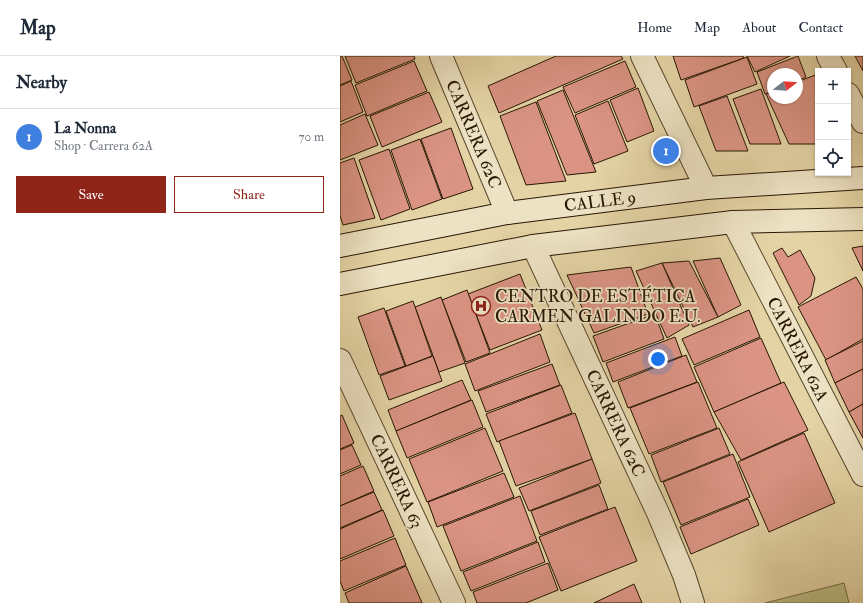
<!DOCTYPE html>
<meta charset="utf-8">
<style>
body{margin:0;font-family:"IM FELL Double Pica",serif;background:#f6f6f7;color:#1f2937}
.controls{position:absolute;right:12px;top:12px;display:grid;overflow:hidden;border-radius:0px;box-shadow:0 1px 3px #0004}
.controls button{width:36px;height:36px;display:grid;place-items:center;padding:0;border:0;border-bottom:1px solid #e0e1e3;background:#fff;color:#1f2937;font:20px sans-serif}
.compass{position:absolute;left:427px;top:12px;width:36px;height:36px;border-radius:50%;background:#fff;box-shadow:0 1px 3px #0004;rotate:73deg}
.you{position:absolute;left:318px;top:303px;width:14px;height:14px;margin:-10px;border:3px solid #fff;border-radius:50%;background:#1a73e8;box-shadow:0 0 0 6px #1a73e833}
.badge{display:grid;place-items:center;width:26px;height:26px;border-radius:50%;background:#8f2418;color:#fff;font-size:13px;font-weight:700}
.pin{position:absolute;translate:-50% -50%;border:2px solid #fff;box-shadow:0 1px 4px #0006}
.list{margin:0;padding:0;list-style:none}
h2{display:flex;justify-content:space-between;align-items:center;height:52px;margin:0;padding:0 16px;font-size:17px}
h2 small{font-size:13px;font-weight:400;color:#747a83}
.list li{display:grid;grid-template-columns:26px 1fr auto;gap:12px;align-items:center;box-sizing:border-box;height:56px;padding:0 16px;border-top:1px solid #e0e1e3}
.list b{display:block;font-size:15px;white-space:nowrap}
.list p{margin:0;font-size:13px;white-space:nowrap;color:#747a83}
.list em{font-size:13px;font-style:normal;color:#747a83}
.actions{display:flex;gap:8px;padding:12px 16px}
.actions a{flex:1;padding:9px 0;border:1px solid #8f2418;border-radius:0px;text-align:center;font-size:14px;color:#8f2418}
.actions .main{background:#8f2418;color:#fff}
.icon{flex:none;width:22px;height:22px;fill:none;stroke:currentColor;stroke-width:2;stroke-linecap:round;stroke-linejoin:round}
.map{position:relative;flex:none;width:523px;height:547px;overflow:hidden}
header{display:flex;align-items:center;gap:24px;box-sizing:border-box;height:56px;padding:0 20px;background:#fff;border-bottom:1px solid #e0e1e3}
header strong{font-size:19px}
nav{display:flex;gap:22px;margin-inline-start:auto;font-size:14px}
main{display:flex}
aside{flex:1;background:#fff}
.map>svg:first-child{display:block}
.grass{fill:#babb82;stroke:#716842}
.building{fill:#db9484;stroke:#281603}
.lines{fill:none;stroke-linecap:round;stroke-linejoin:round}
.minor-casing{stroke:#57462c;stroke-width:24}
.secondary-casing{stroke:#281603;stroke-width:24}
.minor{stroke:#ede3c4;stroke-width:22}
.secondary{stroke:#ede3c4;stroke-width:22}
.labels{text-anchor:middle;stroke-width:3.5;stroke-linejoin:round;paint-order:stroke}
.street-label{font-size:17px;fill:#281603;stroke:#ede3c4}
.poi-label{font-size:17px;fill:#281603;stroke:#ede3c4;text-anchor:start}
</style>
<header>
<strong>Map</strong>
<nav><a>Home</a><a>Map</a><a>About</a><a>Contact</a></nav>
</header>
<main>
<aside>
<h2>Nearby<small></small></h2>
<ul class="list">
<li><span class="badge" style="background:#3f7fe0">1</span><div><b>La Nonna</b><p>Shop · Carrera 62A</p></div><em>70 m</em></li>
</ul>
<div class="actions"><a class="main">Save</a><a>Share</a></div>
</aside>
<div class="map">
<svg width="523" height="547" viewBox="0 0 523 547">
<rect width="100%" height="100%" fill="#e4d4a5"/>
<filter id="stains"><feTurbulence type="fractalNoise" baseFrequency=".005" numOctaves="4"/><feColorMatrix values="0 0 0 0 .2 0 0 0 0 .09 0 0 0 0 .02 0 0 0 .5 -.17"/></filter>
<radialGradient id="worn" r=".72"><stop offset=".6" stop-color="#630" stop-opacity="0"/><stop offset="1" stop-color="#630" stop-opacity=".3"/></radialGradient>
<!-- grass -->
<path class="grass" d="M504,527L509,547H425Z"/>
<!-- building -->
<g class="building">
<path d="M0,0H2L12,24L0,29Z"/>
<path d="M5,0H74L75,3L16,27Z"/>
<path d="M216,0H281L283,3L159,57L148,30Z"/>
<path d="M333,0H403L404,2L341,24Z"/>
<path d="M407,0H450L415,16Z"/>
<path d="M458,0L466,21L457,25V18H433V35L425,38L417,16Z"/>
<path d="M515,0H523V15Z"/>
<path d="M407,1L417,28L354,51L345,24Z"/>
<path d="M74,5L87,35L27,60L15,29Z"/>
<path d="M285,5L296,31L235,57L223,31Z"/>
<path d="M478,18V88H449L426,38L433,36V42H457V26Z"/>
<path d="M11,25L23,56L0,66V30Z"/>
<path d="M298,32L314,75L287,86L270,44Z"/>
<path d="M421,33L441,88H410L393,43Z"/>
<path d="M223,34L256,116L227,119L197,45Z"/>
<path d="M89,36L102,66L42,91L30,60Z"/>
<path d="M387,40L408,95H376L359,50Z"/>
<path d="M268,45L288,95L254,108L235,59Z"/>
<path d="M196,46L226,125L186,129L160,60Z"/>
<path d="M25,58L38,89L0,104V69Z"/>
<path d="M111,72L133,133L103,143L81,83Z"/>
<path d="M80,83L102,143L72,154L51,94Z"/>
<path d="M49,93L70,153L41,164L19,104Z"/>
<path d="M14,102L35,162L3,169L0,160V107Z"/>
<path d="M523,190V215L512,192Z"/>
<path d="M442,192L448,201L460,194L475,222L471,240L459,249L433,197Z"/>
<path d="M380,202L401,249L378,261L353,205Z"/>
<path d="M349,205L378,261L353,271L322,207Z"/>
<path d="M322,207L349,269L327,282L296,215Z"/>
<path d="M291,211L308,258L254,277L227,219Z"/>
<path d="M180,218L202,274L150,294L128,238Z"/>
<path d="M516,221L523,233V283L486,304L458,251Z"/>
<path d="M127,234L150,297L126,306L102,244Z"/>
<path d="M101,241L125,307L99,316L75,251Z"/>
<path d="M73,245L92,300L66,310L46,255Z"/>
<path d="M44,252L65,310L39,319L18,261Z"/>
<path d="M409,254L420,281L354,309L342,283Z"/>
<path d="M315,258L324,283L263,306L253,280Z"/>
<path d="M200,278L210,306L135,335L125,308Z"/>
<path d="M335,281L342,300L273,326L266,307Z"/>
<path d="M421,282L441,327L374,356L354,311Z"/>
<path d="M523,285V313L495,327L485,304Z"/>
<path d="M346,299L357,326L288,352L278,326Z"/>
<path d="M93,300L102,325L49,344L40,320Z"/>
<path d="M212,308L220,329L146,356L138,335Z"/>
<path d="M523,313V348L509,356L495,327Z"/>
<path d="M122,324L131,344L56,375L48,354Z"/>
<path d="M358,326L377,372L309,398L290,352Z"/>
<path d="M444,326L468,374L401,404L374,356Z"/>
<path d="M221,329L232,357L157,386L146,358Z"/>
<path d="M132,344L143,371L67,402L56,375Z"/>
<path d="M523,348V382L509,356Z"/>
<path d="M235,357L252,403L176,430L159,385Z"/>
<path d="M2,359L14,387L0,393V360Z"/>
<path d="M145,372L163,415L87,446L69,403Z"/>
<path d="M379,372L390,398L321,426L311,399Z"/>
<path d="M464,377L495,447L429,476L398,406Z"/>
<path d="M12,389L21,409L0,418V394Z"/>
<path d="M393,398L410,441L341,469L323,426Z"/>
<path d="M252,403L261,427L189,455L179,432Z"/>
<path d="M23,410L34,435L0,450V420Z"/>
<path d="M164,417L174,441L97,471L88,446Z"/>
<path d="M259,429L268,453L200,479L191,455Z"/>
<path d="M34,436L42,454L0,472V450Z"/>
<path d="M180,440L197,485L121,515L103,470Z"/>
<path d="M408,443L419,469L351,498L340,471Z"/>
<path d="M275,451L297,505L221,535L199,481Z"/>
<path d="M43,454L54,480L0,503V473Z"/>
<path d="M55,482L66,509L4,535L0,525V505Z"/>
<path d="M198,486L205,506L131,535L123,516Z"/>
<path d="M208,507L218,534L186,547H137L133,536Z"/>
<path d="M66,510L82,547H9L5,537Z"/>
<path d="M294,528L302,547H254Z"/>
</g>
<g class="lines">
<defs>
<g id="minor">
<path d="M101,0L167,157"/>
<path d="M302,0L366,132"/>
<path d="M488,0L496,15"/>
<path d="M508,38L523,66"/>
<path d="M393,166L523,419"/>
<path d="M193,190L318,457L344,519L353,547"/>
<path d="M0,304L114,547"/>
</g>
<g id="secondary">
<path d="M0,190L167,157L366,132L523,122"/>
<path d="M0,228L193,190L393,166L523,163"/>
</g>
</defs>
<!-- minor casing -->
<use href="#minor" class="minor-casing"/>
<!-- secondary casing -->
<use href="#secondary" class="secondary-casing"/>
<!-- minor -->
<use href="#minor" class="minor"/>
<!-- secondary -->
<use href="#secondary" class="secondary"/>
</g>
<!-- icons -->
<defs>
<symbol id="hospital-ring" viewBox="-11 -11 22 22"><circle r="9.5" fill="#ede3c4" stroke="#8f2418" stroke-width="1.5"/><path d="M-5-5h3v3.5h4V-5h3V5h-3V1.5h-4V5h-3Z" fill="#8f2418"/></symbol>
</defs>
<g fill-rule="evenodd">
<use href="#hospital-ring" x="130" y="239" width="22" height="22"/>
</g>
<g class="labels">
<!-- street labels -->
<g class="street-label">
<text transform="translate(134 78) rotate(67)" y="6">CARRERA 62C</text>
<text transform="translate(260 145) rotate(-7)" y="6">CALLE 9</text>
<text transform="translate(458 293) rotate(63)" y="6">CARRERA 62A</text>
<text transform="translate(276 367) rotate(65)" y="6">CARRERA 62C</text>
<text transform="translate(57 425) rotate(65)" y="6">CARRERA 63</text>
</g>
<!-- poi labels -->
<g class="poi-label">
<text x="155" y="246">CENTRO DE ESTÉTICA<tspan x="155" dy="20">CARMEN GALINDO E.U.</tspan></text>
</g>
</g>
<rect width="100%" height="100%" filter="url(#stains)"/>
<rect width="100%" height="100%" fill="url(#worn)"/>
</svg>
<div class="controls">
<button>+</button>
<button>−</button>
<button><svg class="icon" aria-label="locate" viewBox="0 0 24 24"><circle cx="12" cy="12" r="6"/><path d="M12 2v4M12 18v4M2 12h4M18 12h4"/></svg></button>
</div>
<svg class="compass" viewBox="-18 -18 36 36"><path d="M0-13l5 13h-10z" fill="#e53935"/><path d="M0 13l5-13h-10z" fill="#747a83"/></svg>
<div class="you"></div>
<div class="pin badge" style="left:326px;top:95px;background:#3f7fe0">1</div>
</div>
</main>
